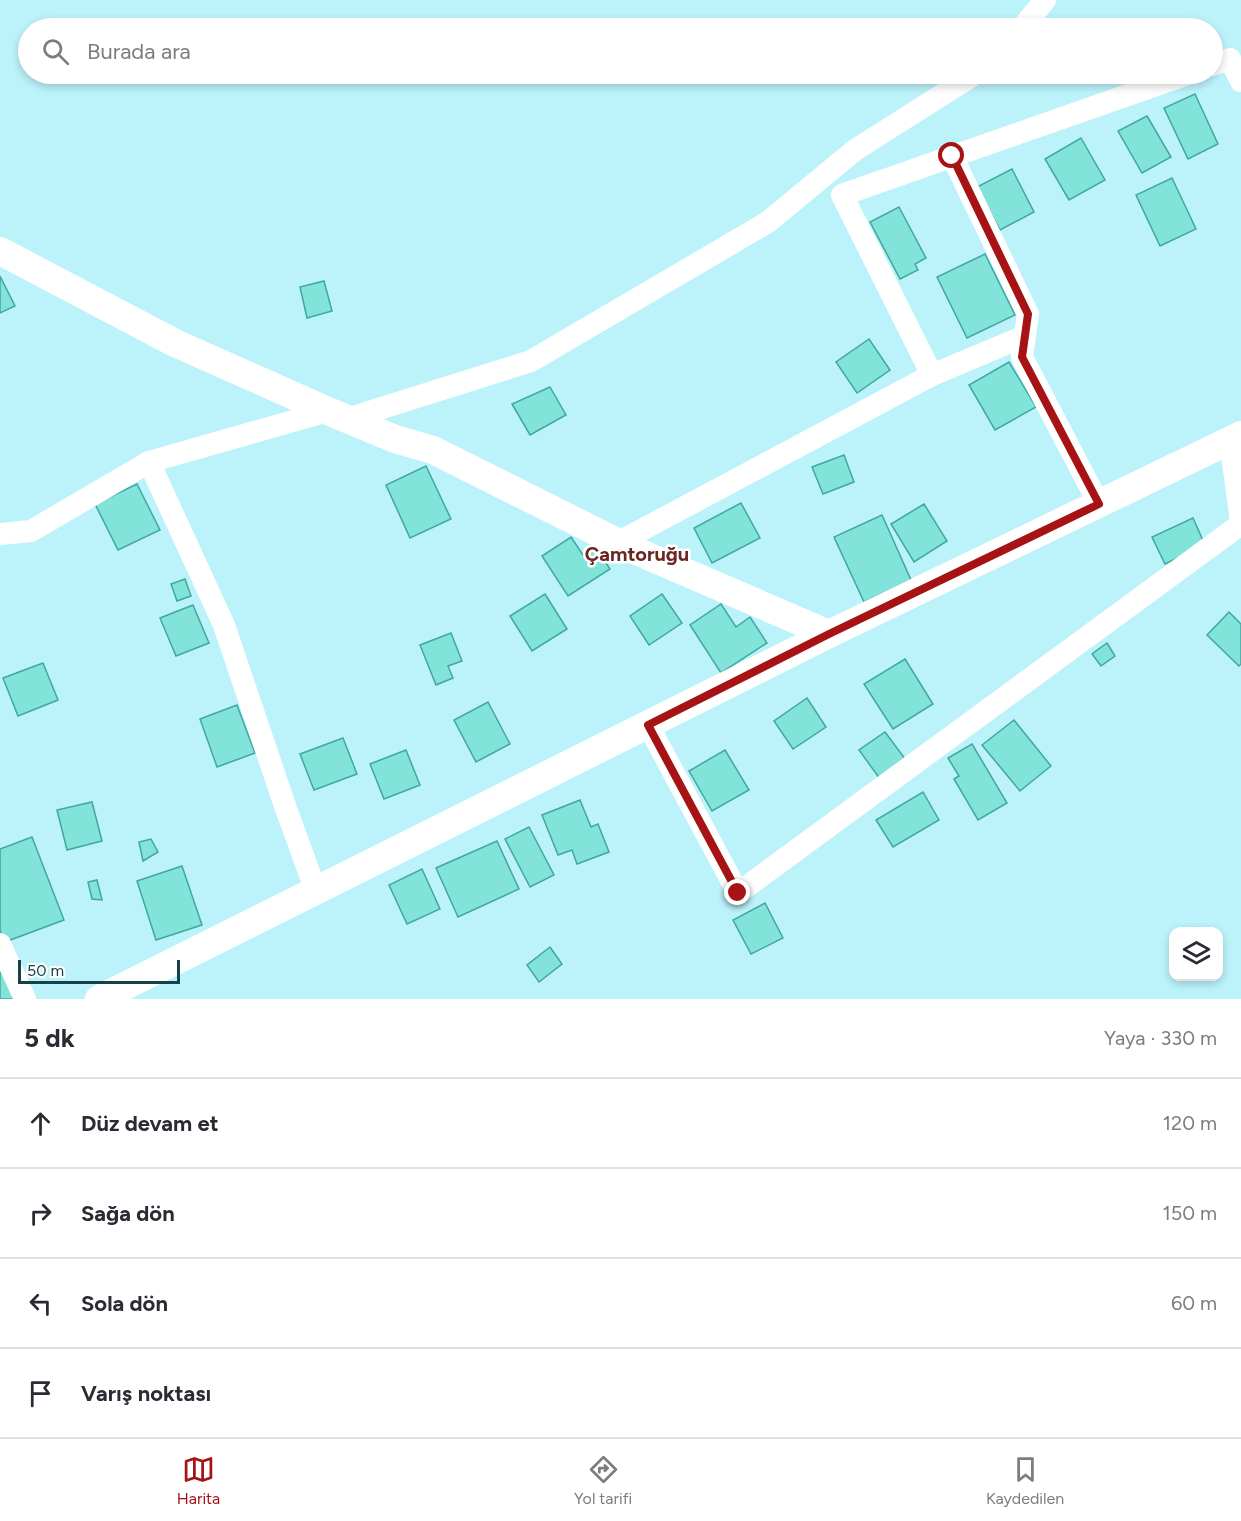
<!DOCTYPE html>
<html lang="tr">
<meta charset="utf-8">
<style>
body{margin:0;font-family:Figtree,sans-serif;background:#f2f2f3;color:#2b2b33}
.controls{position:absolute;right:18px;bottom:18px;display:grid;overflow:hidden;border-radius:12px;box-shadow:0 3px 9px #0003}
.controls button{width:54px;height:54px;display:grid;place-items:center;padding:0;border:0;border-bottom:2px solid #e1e1e2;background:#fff;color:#2b2b33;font:30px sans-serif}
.scale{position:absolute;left:18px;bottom:15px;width:162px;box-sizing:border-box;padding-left:6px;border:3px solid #174147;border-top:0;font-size:16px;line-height:21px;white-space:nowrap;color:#174147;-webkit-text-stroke:4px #fff;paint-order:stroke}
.stop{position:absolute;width:18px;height:18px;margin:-14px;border:4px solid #a71214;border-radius:50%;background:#fff}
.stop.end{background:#a71214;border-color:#fff;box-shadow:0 2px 6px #0008}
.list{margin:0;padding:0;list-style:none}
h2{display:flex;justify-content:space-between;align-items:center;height:78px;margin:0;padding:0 24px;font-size:26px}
h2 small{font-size:20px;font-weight:400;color:#7c7c81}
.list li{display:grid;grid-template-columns:39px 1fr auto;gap:18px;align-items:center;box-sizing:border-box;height:90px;padding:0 24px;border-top:2px solid #e1e1e2}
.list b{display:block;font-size:22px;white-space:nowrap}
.list em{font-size:20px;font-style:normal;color:#7c7c81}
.icon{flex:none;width:33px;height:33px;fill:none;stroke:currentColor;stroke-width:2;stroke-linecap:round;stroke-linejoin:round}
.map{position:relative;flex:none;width:1241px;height:999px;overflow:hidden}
.search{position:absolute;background:#fff;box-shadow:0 3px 9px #0003;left:18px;right:18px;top:18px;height:66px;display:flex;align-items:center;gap:15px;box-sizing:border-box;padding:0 21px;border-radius:33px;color:#7c7c81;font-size:22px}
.sheet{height:438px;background:#fff}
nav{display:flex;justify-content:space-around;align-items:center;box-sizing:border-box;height:84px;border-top:2px solid #e1e1e2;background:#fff;font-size:16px;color:#7c7c81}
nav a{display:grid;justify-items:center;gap:3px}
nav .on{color:#a71214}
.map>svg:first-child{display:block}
.building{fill:#81e3d9;stroke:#41a79f;stroke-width:1.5}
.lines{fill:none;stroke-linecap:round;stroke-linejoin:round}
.minor{stroke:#fff;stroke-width:22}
.tertiary{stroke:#fff;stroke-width:28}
.route{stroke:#a71214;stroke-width:8}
.labels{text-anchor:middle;stroke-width:5;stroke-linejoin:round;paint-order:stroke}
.neighbourhood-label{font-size:20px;font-weight:bold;fill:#6b2621;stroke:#fff}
</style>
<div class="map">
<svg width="1241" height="999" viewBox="0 0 1241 999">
<rect width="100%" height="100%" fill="#bcf3fb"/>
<!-- building -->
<g class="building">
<path d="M1195,94L1218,144L1188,159L1164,108Z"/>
<path d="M1147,116L1171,157L1142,173L1118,131Z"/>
<path d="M1081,138L1105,180L1069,200L1045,159Z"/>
<path d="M1012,169L1034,212L1000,230L977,187Z"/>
<path d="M1172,178L1196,229L1160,246L1136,195Z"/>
<path d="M899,207L926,258L915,264L918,270L900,279L870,222Z"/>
<path d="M985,254L1015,315L967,338L937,277Z"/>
<path d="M0,276L15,306L0,313Z"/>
<path d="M324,281L332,311L307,318L300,287Z"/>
<path d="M869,339L890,370L857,393L836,362Z"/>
<path d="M1009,362L1036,407L995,430L969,385Z"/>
<path d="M550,387L566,415L530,435L512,404Z"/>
<path d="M844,455L854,482L823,494L812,467Z"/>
<path d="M426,466L451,519L410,538L386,485Z"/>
<path d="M137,484L160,530L118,550L95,504Z"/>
<path d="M741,503L760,538L712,563L694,528Z"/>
<path d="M924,504L947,541L914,562L891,524Z"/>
<path d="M882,515L911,580L864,602L834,537Z"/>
<path d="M1193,518L1205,545L1165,564L1152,537Z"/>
<path d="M571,537L583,555L596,547L610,569L568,596L542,556Z"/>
<path d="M185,579L191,596L177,601L171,584Z"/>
<path d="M545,594L567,629L532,651L510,616Z"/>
<path d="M662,594L682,623L649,645L630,616Z"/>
<path d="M721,604L736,627L750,617L767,643L721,673L690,625Z"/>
<path d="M193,605L209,643L176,656L160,618Z"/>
<path d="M1229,612L1241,624V664L1239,666L1207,635Z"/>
<path d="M451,633L462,661L448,666L453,678L436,685L420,645Z"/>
<path d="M1107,643L1115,656L1101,666L1092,654Z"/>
<path d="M905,659L933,704L893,729L864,684Z"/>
<path d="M43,663L58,700L18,716L3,678Z"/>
<path d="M807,698L826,727L793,749L774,721Z"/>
<path d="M488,702L510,744L476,762L454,720Z"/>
<path d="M237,705L255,753L217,767L200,719Z"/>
<path d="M1014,720L1051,766L1020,791L982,745Z"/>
<path d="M885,732L906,760L880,779L859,750Z"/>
<path d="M343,738L357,774L314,790L300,754Z"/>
<path d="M972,744L1007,803L978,820L954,779L959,776L948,758Z"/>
<path d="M406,750L420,785L384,799L370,764Z"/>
<path d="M725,750L749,790L712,811L689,771Z"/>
<path d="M923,792L939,820L893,847L876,820Z"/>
<path d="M580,800L591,827L598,824L609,852L577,864L572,850L558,855L542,815Z"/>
<path d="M92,802L102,841L67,850L57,810Z"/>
<path d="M529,827L554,875L530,887L505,839Z"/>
<path d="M32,837L64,920L5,942L0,930V849Z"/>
<path d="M151,839L158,852L143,861L139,842Z"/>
<path d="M497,841L519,889L458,917L436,868Z"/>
<path d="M182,866L202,925L156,940L137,881Z"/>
<path d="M422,869L440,909L407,924L389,885Z"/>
<path d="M97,880L102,900L92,899L88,882Z"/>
<path d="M765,903L783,938L751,954L733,920Z"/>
<path d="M550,947L562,964L539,982L527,965Z"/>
<path d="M0,959L15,999H0Z"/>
</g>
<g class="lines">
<!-- minor -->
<g class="minor">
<path d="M1022,28L1045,0"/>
<path d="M1212,65L1230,59L1241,81"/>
<path d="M952,156L1028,314L1022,357L1099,504"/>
<path d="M932,375L1025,336"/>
<path d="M347,419L531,361L768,222L855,150L975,74"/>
<path d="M1230,441L1241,521"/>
<path d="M149,462L224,625L285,806L316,891"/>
<path d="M0,534L31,531L149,462L328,411"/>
<path d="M619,542L932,375L842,195L1188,74"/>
<path d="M648,725L738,893L1241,524"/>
<path d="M0,944L25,999"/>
</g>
<!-- tertiary -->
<g class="tertiary">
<path d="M0,251L175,343L328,411L395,439L433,450L627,547L829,634"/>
<path d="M99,999L829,634L1241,435"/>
</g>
</g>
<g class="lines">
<!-- route -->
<path class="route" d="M738,893L648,725L829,634L1099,504L1022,357L1028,314L952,156"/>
</g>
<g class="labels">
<!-- neighbourhood labels -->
<g class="neighbourhood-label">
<text x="637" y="561">Çamtoruğu</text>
</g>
</g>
</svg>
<div class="controls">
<button><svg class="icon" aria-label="layers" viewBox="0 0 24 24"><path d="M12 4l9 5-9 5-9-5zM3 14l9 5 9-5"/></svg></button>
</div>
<div class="scale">50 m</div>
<div class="stop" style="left:952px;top:156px"></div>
<div class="stop end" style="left:738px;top:893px"></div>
<div class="search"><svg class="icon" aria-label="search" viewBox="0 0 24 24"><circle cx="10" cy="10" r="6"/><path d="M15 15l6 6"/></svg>Burada ara</div>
</div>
<section class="sheet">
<h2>5 dk<small>Yaya · 330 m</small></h2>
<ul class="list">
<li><svg class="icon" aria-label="ahead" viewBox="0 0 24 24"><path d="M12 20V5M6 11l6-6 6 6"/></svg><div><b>Düz devam et</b></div><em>120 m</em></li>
<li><svg class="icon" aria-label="right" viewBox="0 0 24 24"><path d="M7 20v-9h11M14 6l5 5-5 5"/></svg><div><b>Sağa dön</b></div><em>150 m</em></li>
<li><svg class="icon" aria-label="left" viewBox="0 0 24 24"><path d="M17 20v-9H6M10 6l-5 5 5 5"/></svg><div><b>Sola dön</b></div><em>60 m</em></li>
<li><svg class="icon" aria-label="arrive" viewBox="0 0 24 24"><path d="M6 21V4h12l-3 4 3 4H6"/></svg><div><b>Varış noktası</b></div></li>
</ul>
</section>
<nav>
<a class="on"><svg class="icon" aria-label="map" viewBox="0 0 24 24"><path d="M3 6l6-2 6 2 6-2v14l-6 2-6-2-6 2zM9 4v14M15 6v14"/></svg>Harita</a>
<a><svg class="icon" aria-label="directions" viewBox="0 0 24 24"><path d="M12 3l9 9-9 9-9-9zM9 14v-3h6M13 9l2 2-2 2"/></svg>Yol tarifi</a>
<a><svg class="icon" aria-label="saved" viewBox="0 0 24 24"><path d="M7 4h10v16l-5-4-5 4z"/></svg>Kaydedilen</a>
</nav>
